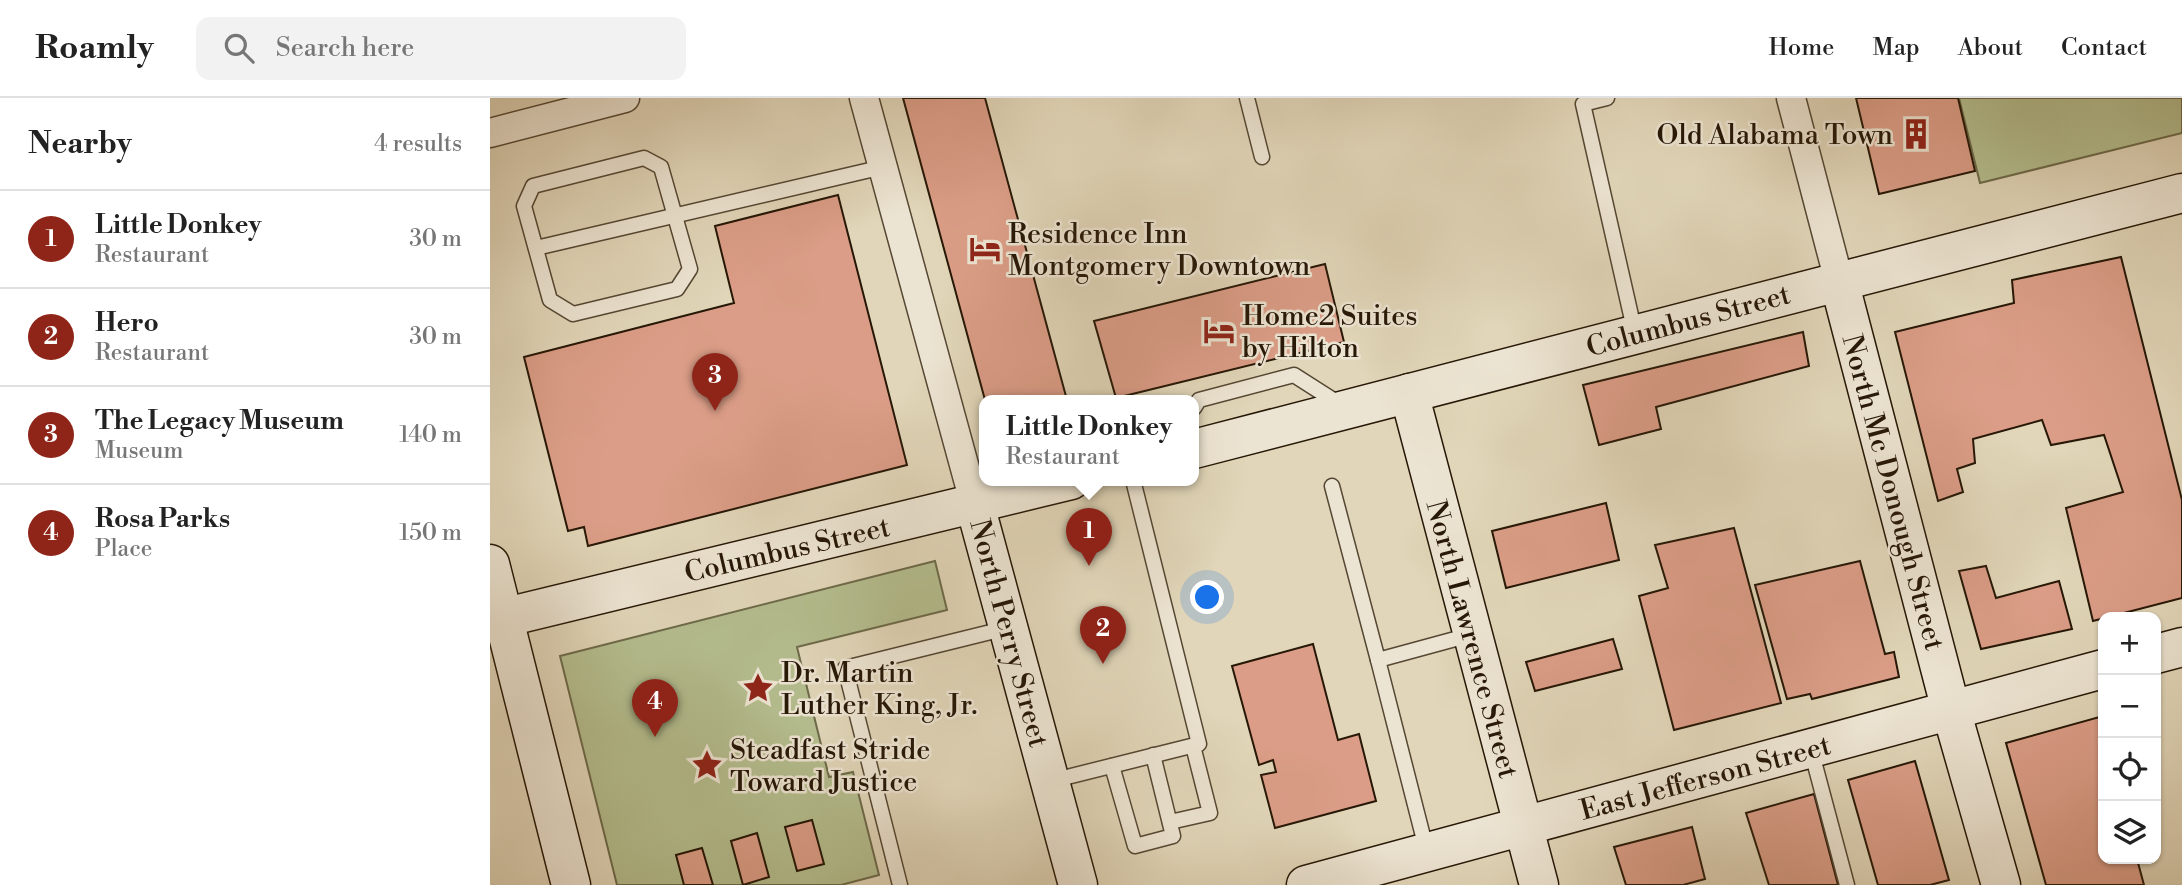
<!DOCTYPE html>
<meta charset="utf-8">
<style>
body{margin:0;font-family:"Libre Bodoni",serif;background:#f2f2f2;color:#222}
.controls{position:absolute;right:21px;bottom:21px;display:grid;overflow:hidden;border-radius:14px;box-shadow:0 2px 5px #0004}
.controls button{width:63px;height:63px;display:grid;place-items:center;padding:0;border:0;border-bottom:2px solid #e0e0e0;background:#fff;color:#222;font:35px sans-serif}
.you{position:absolute;left:718px;top:500px;width:24px;height:24px;margin:-18px;border:5px solid #fff;border-radius:50%;background:#1a73e8;box-shadow:0 0 0 10px #1a73e833}
.badge{display:grid;place-items:center;width:46px;height:46px;border-radius:50%;background:#8f2418;color:#fff;font-size:23px;font-weight:700}
.pin{position:absolute;translate:-50% -58px;filter:drop-shadow(0 2px 4px #0008)}
.pin::after{content:'';position:absolute;top:37px;width:24px;height:21px;background:inherit;clip-path:polygon(0 0,100% 0,50% 100%)}
.popup{position:absolute;left:489px;top:297px;width:220px;height:91px;box-sizing:border-box;display:grid;place-content:center;border-radius:14px;background:#fff;filter:drop-shadow(0 2px 5px #0005);font-size:23px;white-space:nowrap;color:#767676}
.popup b{font-size:26px;color:#222}
.popup::after{content:'';position:absolute;left:50%;top:100%;margin-left:-14px;border:14px solid transparent;border-top-color:#fff}
.list{margin:0;padding:0;list-style:none}
h2{display:flex;justify-content:space-between;align-items:center;height:91px;margin:0;padding:0 28px;font-size:30px}
h2 small{font-size:23px;font-weight:400;color:#767676}
.list li{display:grid;grid-template-columns:46px 1fr auto;gap:21px;align-items:center;box-sizing:border-box;height:98px;padding:0 28px;border-top:2px solid #e0e0e0}
.list b{display:block;font-size:26px;white-space:nowrap}
.list p{margin:0;font-size:23px;white-space:nowrap;color:#767676}
.list em{font-size:23px;font-style:normal;color:#767676}
.icon{flex:none;width:38px;height:38px;fill:none;stroke:currentColor;stroke-width:2;stroke-linecap:round;stroke-linejoin:round}
.map{position:relative;flex:none;width:1692px;height:787px;overflow:hidden}
header{display:flex;align-items:center;gap:42px;box-sizing:border-box;height:98px;padding:0 35px;background:#fff;border-bottom:2px solid #e0e0e0}
header strong{font-size:33px}
nav{display:flex;gap:38px;margin-inline-start:auto;font-size:24px}
.search{width:490px;height:63px;background:#f2f2f2;display:flex;align-items:center;gap:18px;box-sizing:border-box;padding:0 24px;border-radius:14px;color:#767676;font-size:26px}
main{display:flex}
aside{flex:1;background:#fff}
.map>svg:first-child{display:block}
.green{fill:#b4bd8e;stroke:#6d6a4a;stroke-width:2}
.building{fill:#db9d87;stroke:#261706;stroke-width:2}
.lines{fill:none;stroke-linecap:round;stroke-linejoin:round}
.lane-casing{stroke:#554733;stroke-width:17}
.street-casing{stroke:#554733;stroke-width:31}
.secondary-casing{stroke:#261706;stroke-width:41}
.lane{stroke:#ece4d2;stroke-width:14}
.street{stroke:#ece4d2;stroke-width:28}
.secondary{stroke:#ece4d2;stroke-width:38}
.labels{text-anchor:middle;stroke-width:5;stroke-linejoin:round;paint-order:stroke}
.poi-label{font-size:28px;fill:#261706;stroke:#ece4d2;text-anchor:start}
.street-label{font-size:28px;fill:#261706;stroke:#ece4d2}
</style>
<header>
<strong>Roamly</strong>
<div class="search"><svg class="icon" aria-label="search" viewBox="0 0 24 24"><circle cx="10" cy="10" r="6"/><path d="M15 15l6 6"/></svg>Search here</div>
<nav><a>Home</a><a>Map</a><a>About</a><a>Contact</a></nav>
</header>
<main>
<aside>
<h2>Nearby<small>4 results</small></h2>
<ul class="list">
<li><span class="badge">1</span><div><b>Little Donkey</b><p>Restaurant</p></div><em>30 m</em></li>
<li><span class="badge">2</span><div><b>Hero</b><p>Restaurant</p></div><em>30 m</em></li>
<li><span class="badge">3</span><div><b>The Legacy Museum</b><p>Museum</p></div><em>140 m</em></li>
<li><span class="badge">4</span><div><b>Rosa Parks</b><p>Place</p></div><em>150 m</em></li>
</ul>
</aside>
<div class="map">
<svg width="1692" height="787" viewBox="0 0 1692 787">
<rect width="100%" height="100%" fill="#e1d6b9"/>
<filter id="stains"><feTurbulence type="fractalNoise" baseFrequency=".00286" numOctaves="4"/><feColorMatrix values="0 0 0 0 .2 0 0 0 0 .09 0 0 0 0 .02 0 0 0 .5 -.17"/></filter>
<radialGradient id="worn" r=".72"><stop offset=".6" stop-color="#630" stop-opacity="0"/><stop offset="1" stop-color="#630" stop-opacity=".3"/></radialGradient>
<!-- green -->
<g class="green">
<path d="M1469,0H1692V35L1490,85Z"/>
<path d="M445,463L457,512L307,549L339,679L363,674L389,777L351,787H127L70,558Z"/>
</g>
<!-- building -->
<g class="building">
<path d="M413,0H495L577,302H495Z"/>
<path d="M1366,0H1468L1485,73L1389,96Z"/>
<path d="M348,97L417,367L98,448L94,429L78,433L34,259L244,205L225,128Z"/>
<path d="M1631,159L1692,402V500L1603,523L1576,410L1633,394L1614,337L1561,347L1552,322L1483,341L1485,365L1467,371L1473,394L1448,403L1405,234L1524,205L1522,182Z"/>
<path d="M835,166L854,244L626,300L604,223Z"/>
<path d="M1313,234L1319,268L1166,309L1171,331L1109,347L1093,287Z"/>
<path d="M1116,405L1129,462L1016,490L1002,433Z"/>
<path d="M1244,430L1291,605L1184,632L1149,498L1178,490L1165,447Z"/>
<path d="M1370,463L1395,556L1404,554L1409,579L1322,601L1320,596L1297,601L1265,487Z"/>
<path d="M1496,468L1506,500L1569,483L1582,531L1491,551L1469,473Z"/>
<path d="M1123,541L1132,571L1045,593L1036,564Z"/>
<path d="M823,546L848,642L869,636L886,703L785,730L771,677L786,674L783,662L769,667L742,568Z"/>
<path d="M1613,618V761H1647L1654,787H1556L1516,645Z"/>
<path d="M1425,663L1459,782L1440,787H1388L1358,682Z"/>
<path d="M1324,696L1348,787H1279L1256,715Z"/>
<path d="M322,722L334,766L307,773L295,729Z"/>
<path d="M1202,729L1215,781L1193,787H1136L1124,749Z"/>
<path d="M267,735L279,779L253,787L241,743Z"/>
<path d="M212,750L223,787H194L186,757Z"/>
</g>
<g class="lines">
<defs>
<g id="lane">
<path d="M757,0L772,59"/>
<path d="M1117,0L1093,6L1145,235"/>
<path d="M154,60L171,69L200,171L187,191L83,216L60,202L34,108L43,88Z"/>
<path d="M46,150L393,69"/>
<path d="M704,310L709,302L804,277L851,307"/>
<path d="M842,388L888,562"/>
<path d="M1321,652L1357,787"/>
<path d="M622,668L645,748L683,738L663,657"/>
<path d="M561,683L709,646L643,382"/>
<path d="M680,724L720,715L703,648"/>
<path d="M937,754L888,562L980,537"/>
<path d="M410,787L355,570L517,530"/>
</g>
<g id="street">
<path d="M374,0L485,407"/>
<path d="M1301,0L1349,183"/>
<path d="M0,35L135,0"/>
</g>
<g id="secondary">
<path d="M1349,183L1461,612L1511,787"/>
<path d="M919,295L1049,787"/>
<path d="M704,351L1692,95"/>
<path d="M485,407L588,787"/>
<path d="M0,466L81,787"/>
<path d="M0,523L581,382"/>
<path d="M1666,556L1692,549"/>
<path d="M816,787L1613,571"/>
</g>
</defs>
<!-- lane casing -->
<use href="#lane" class="lane-casing"/>
<!-- street casing -->
<use href="#street" class="street-casing"/>
<!-- secondary casing -->
<use href="#secondary" class="secondary-casing"/>
<!-- lane -->
<use href="#lane" class="lane"/>
<!-- street -->
<use href="#street" class="street"/>
<!-- secondary -->
<use href="#secondary" class="secondary"/>
</g>
<!-- icons -->
<defs>
<symbol id="building-bare" viewBox="-9 -9 18 18"><path d="M-4-6H4V6H1V3H-1V6H-4ZM-2.5-4.3h1.7v1.8h-1.7ZM.8-4.3h1.7v1.8H.8ZM-2.5-1h1.7V.8h-1.7ZM.8-1h1.7V.8H.8Z" fill="#8f2418" stroke="#ece4d2" stroke-width="2.5" paint-order="stroke"/></symbol>
<symbol id="hotel-bare" viewBox="-9 -9 18 18"><path d="M-6-4.5h1.5V1H6V5H4.5V3h-9V5H-6ZM-4 0a1.8 1.8 0 1 1 3.6 0ZM.5 0V-2.5h3Q6-2.5 6 0Z" fill="#8f2418" stroke="#ece4d2" stroke-width="2.5" paint-order="stroke"/></symbol>
<symbol id="sight-bare" viewBox="-9 -9 18 18"><path d="M0-6L1.8-2.2L6-1.7L2.9 1.2L3.7 5.4L0 3.3L-3.7 5.4L-2.9 1.2L-6-1.7L-1.8-2.2Z" fill="#8f2418" stroke="#ece4d2" stroke-width="2.5" paint-order="stroke"/></symbol>
</defs>
<g fill-rule="evenodd">
<use href="#building-bare" x="1404" y="14" width="44" height="44"/>
<use href="#hotel-bare" x="473" y="129" width="44" height="44"/>
<use href="#hotel-bare" x="707" y="211" width="44" height="44"/>
<use href="#sight-bare" x="246" y="568" width="44" height="44"/>
<use href="#sight-bare" x="195" y="645" width="44" height="44"/>
</g>
<g class="labels">
<!-- poi labels -->
<g class="poi-label">
<text x="1403" y="46" text-anchor="end">Old Alabama Town</text>
<text x="518" y="145">Residence Inn<tspan x="518" dy="32">Montgomery Downtown</tspan></text>
<text x="752" y="227">Home2 Suites<tspan x="752" dy="32">by Hilton</tspan></text>
<text x="291" y="584">Dr. Martin<tspan x="291" dy="32">Luther King, Jr.</tspan></text>
<text x="240" y="661">Steadfast Stride<tspan x="240" dy="32">Toward Justice</tspan></text>
</g>
<!-- street labels -->
<g class="street-label">
<text transform="translate(1198 222) rotate(-15)" y="10">Columbus Street</text>
<text transform="translate(1404 394) rotate(75)" y="10">North Mc Donough Street</text>
<text transform="translate(297 451) rotate(-13)" y="10">Columbus Street</text>
<text transform="translate(520 535) rotate(75)" y="10">North Perry Street</text>
<text transform="translate(983 541) rotate(75)" y="10">North Lawrence Street</text>
<text transform="translate(1215 679) rotate(-15)" y="10">East Jefferson Street</text>
</g>
</g>
<rect width="100%" height="100%" filter="url(#stains)"/>
<rect width="100%" height="100%" fill="url(#worn)"/>
</svg>
<div class="controls">
<button>+</button>
<button>−</button>
<button><svg class="icon" aria-label="locate" viewBox="0 0 24 24"><circle cx="12" cy="12" r="6"/><path d="M12 2v4M12 18v4M2 12h4M18 12h4"/></svg></button>
<button><svg class="icon" aria-label="layers" viewBox="0 0 24 24"><path d="M12 4l9 5-9 5-9-5zM3 14l9 5 9-5"/></svg></button>
</div>
<div class="you"></div>
<div class="pin badge" style="left:599px;top:468px">1</div>
<div class="popup"><b>Little Donkey</b>Restaurant</div>
<div class="pin badge" style="left:613px;top:566px">2</div>
<div class="pin badge" style="left:225px;top:313px">3</div>
<div class="pin badge" style="left:165px;top:639px">4</div>
</div>
</main>
